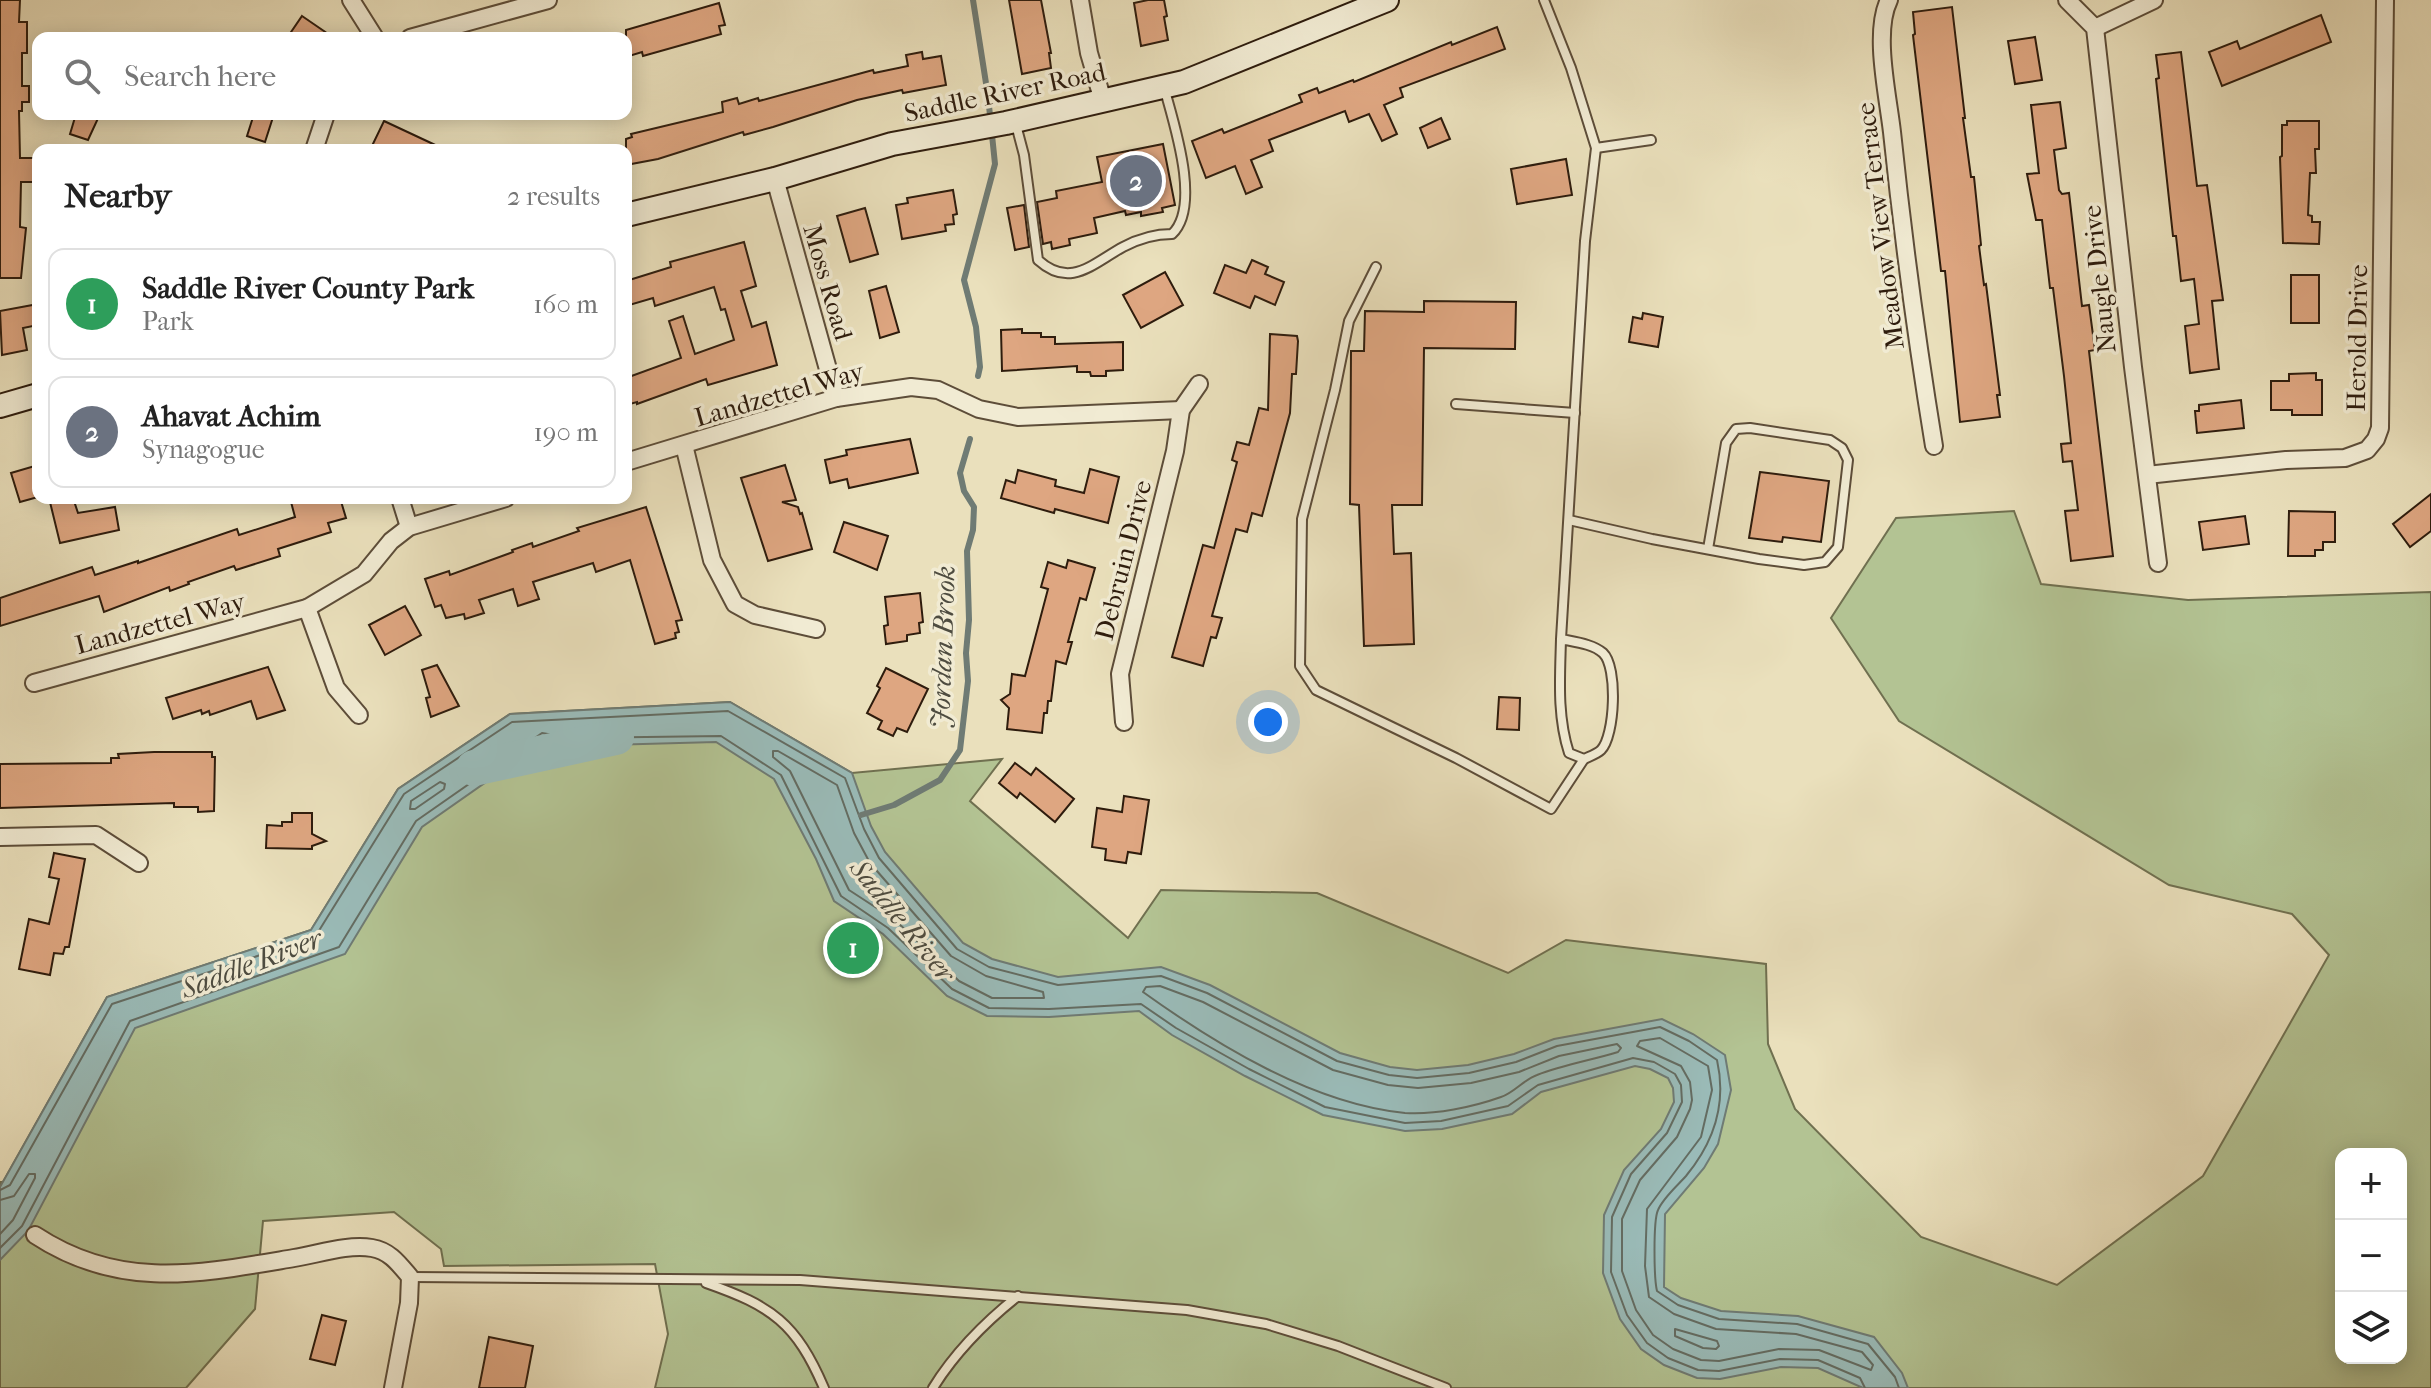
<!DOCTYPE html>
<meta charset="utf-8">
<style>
body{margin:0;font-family:"IM FELL French Canon",serif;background:#f6f6f6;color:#222}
.controls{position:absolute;right:24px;bottom:24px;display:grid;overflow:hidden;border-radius:16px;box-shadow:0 4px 20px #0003}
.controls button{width:72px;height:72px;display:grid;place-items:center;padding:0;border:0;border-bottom:2px solid #e0e0e0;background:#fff;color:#222;font:40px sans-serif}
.you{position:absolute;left:1268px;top:722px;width:28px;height:28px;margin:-20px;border:6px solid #fff;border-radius:50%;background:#1a73e8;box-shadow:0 0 0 12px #1a73e833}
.badge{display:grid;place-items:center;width:52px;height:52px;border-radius:50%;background:#8f2418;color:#fff;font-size:26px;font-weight:700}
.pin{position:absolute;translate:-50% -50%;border:4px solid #fff;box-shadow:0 2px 8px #0006}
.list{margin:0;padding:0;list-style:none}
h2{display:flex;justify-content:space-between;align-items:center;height:104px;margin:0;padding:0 32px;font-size:34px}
h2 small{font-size:26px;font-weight:400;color:#767676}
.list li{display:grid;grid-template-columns:52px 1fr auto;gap:24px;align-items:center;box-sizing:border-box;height:112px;margin:0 16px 16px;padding:0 16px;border:2px solid #e0e0e0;border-radius:16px}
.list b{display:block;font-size:30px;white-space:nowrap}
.list p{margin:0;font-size:26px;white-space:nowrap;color:#767676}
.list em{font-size:26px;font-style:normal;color:#767676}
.icon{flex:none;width:44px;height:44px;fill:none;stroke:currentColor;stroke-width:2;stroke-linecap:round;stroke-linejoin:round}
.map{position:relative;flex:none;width:2431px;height:1388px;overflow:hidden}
.search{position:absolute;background:#fff;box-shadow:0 4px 20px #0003;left:32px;top:32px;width:600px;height:88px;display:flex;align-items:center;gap:20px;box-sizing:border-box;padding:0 28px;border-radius:16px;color:#767676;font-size:30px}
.panel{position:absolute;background:#fff;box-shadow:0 4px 20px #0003;left:32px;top:144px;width:600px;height:360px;border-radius:16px}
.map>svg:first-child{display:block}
.green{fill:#b3c393;stroke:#707050;stroke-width:2;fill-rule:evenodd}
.water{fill:#9abbb8;stroke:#6f7b74;stroke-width:2}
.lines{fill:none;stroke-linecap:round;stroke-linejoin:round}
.shore{stroke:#646c62;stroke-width:2}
.stream{stroke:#6f7b74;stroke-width:6}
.river{stroke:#9abbb8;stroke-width:36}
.building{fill:#dea681;stroke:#2e1c0d;stroke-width:2}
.service-casing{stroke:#5d4d39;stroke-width:12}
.minor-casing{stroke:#5d4d39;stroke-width:20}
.secondary-casing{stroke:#2e1c0d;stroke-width:26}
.service{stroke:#f1ebd3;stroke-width:8}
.minor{stroke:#f1ebd3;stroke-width:16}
.secondary{stroke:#f1ebd3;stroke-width:22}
.labels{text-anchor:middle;stroke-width:7;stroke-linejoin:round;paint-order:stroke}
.street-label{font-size:26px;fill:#2e1c0d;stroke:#f1ebd3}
.water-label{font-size:28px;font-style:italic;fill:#4e4c40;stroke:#f1ebd3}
</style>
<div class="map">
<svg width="2431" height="1388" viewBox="0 0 2431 1388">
<rect width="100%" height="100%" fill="#eae0bc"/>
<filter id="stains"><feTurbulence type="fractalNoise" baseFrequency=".0025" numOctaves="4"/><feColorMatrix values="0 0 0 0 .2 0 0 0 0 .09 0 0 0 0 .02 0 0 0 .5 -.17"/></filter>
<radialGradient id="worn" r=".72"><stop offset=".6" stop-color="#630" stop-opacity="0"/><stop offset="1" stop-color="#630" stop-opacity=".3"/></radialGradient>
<!-- green -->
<path class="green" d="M2014,511L2041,584L2188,600L2431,592V1388H655L668,1334L655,1264L444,1266L441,1249L394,1212L263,1221L255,1309L186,1388H0V1182H3L107,997L311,930L398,789L510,714L730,702L852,773L1002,759L970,801L1128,938L1161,890L1317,893L1508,973L1566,940L1766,964L1768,1044L1795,1109L1921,1237L2057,1285L2203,1176L2329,955L2292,914L2169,885L1899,721L1831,618L1896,518ZM2341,1154H2401V1358H2341Z"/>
<!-- water -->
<path class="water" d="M730,702L852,773L871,826L885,852L963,943L992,959L1058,977L1161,967L1210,985L1340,1053L1390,1067L1417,1070L1468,1065L1514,1054L1554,1039L1662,1019L1693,1034L1725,1055L1731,1090L1718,1144L1704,1168L1665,1214L1664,1287L1681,1298L1721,1311L1798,1316L1874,1337L1902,1373L1908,1388H1863L1818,1368L1781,1367L1720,1379L1697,1378L1664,1365L1641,1349L1620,1319L1603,1273L1604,1215L1624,1170L1661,1129L1674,1102L1673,1088L1668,1078L1650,1069L1635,1066L1541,1092L1512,1114L1442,1129L1405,1131L1323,1115L1245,1076L1172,1035L1139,1011L1049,1017L987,1016L947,996L883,934L834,901L816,859L774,779L716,742L570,746L546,740L422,827L345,954L135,1028L28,1231L0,1260V1187L107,997L311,930L398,789L510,714Z"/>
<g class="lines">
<!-- shore -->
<g class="shore">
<path d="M773,751H778L837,785L854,833L870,863L951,956L986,976L1043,992L1044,998H992L959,981L895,920L849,890L790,771L773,757Z"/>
<path d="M440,782L445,784L444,789L415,809H410L411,801Z"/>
<path d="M1160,986L1203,1002L1333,1070L1388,1085L1418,1088L1471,1083L1519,1072L1559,1056L1617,1044L1621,1048L1618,1052C1592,1060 1563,1065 1537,1075C1523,1080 1514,1093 1501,1097C1473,1107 1435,1115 1405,1113C1313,1104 1217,1045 1143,992L1146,987Z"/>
<path d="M1660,1038L1708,1066L1712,1090L1701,1137L1647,1209L1645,1266L1649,1297L1674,1314L1716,1329L1796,1334L1862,1352L1873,1365L1871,1370L1819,1350L1779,1349L1719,1361L1701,1360L1673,1349L1653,1335L1636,1310L1622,1271V1219L1640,1180L1677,1137L1690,1109L1692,1100L1690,1082L1681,1066L1637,1046L1640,1041Z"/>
<path d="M0,1190L10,1185L112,1004L315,937L404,794L512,722L728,711L845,778L864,829L879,858L957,949L989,967L1058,985L1161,976L1207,993L1337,1061L1389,1075L1417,1078L1469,1073L1516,1062L1557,1046L1660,1027L1689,1041L1717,1060C1727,1104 1714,1142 1686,1176C1677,1186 1663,1198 1658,1210C1653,1221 1654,1279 1657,1291L1678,1305L1719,1319L1797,1324L1868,1344L1895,1377L1899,1388"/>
<path d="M0,1200L14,1196L29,1174H35V1178L13,1220L0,1234"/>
<path d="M0,1248L22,1226L130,1021L339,947L416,821L542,733L571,738L721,736L781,775L841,896L888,928L952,989L989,1008L1049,1009L1141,1004L1176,1028L1249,1069L1325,1107L1405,1123L1441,1121L1508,1106L1538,1085L1633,1058L1654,1062L1675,1074L1681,1085L1682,1102L1667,1133L1631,1174L1612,1217L1611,1272L1627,1315L1647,1343L1668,1358L1698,1370L1719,1371L1780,1359L1818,1360L1860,1378L1865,1388"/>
<path d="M1675,1329L1717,1341L1719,1346L1716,1349L1703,1348L1675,1336Z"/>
</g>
<!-- stream -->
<g class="stream">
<path d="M973,0L988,96L995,164L964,280L976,327L980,367L978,376"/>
<path d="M861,815L894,805L940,780L960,750L968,681L966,653L969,620L967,551L973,530L974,507L964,491L960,473L970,439"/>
</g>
<!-- river -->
<path class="river" d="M474,768L616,737"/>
</g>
<!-- building -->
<g class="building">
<path d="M0,0H20L19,22H27V53H22V86H29V102H22V111H19L20,158H38V182H21L20,227L26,228L21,278H0Z"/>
<path d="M1009,0H1041L1051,53H1049L1051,68L1022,74Z"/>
<path d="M1148,0H1164L1167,16L1164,17L1168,40L1141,46L1134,3Z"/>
<path d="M719,3L725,25L719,26L721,34L643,56L642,52L626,57V30Z"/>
<path d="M1952,7L1965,118H1963L1971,177H1974L1981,245L1979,246L1984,285L1986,284L2000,395H1997L2000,417L1960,422L1945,271H1941L1913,35L1915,34L1913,12Z"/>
<path d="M2321,15L2331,42L2222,86L2209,52L2237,41L2240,49Z"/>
<path d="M302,16L334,38H287Z"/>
<path d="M1497,27L1505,49L1400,88L1403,97L1384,105L1397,134L1382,141L1369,114L1349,122L1345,111L1269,140L1273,151L1251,160L1262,187L1246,194L1235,166L1206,178L1192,141L1222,129L1224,133L1302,102L1299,95L1317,88L1319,93L1353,80L1354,82L1451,42L1452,45Z"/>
<path d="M2035,37L2042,80L2015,84L2008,41Z"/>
<path d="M922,52L923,59L941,56L946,85L903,93L902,90L857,100L773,127L744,135L743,132L658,159L626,165V139L632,137L631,134L723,112L722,102L737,98L739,104L758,98L759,101L873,70L874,73L908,66L906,55Z"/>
<path d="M2181,52L2197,186L2207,185L2223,300L2212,301L2219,369L2190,373L2185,326L2199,324L2194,279L2181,281L2176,236H2173L2156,79L2159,78L2156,55Z"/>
<path d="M2060,102L2066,148L2054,150L2059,190L2062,194L2069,193L2082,306L2089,305L2095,350L2089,351L2113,556L2071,561L2065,511L2078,510L2072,461L2063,462L2061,444L2071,443L2064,376L2053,288H2050L2042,220H2036L2027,174L2039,173L2031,105Z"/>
<path d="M76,114H100L88,140L70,134Z"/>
<path d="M254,114H274L265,142L247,136Z"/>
<path d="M1441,118L1450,139L1428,148L1420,128Z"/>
<path d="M384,121L446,150H370Z"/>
<path d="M2287,121H2319V149H2315L2316,173H2310L2308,215L2312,216V222H2320L2319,244L2283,243L2280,157L2282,156V125H2287Z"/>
<path d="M1163,144L1175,205L1162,208L1163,212L1141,216V212L1126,215L1125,211L1094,218L1097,233L1069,239L1070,245L1052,249L1051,242L1043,244L1037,202L1057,198L1056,191L1102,182L1097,157Z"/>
<path d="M1566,159L1572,195L1517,204L1511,169Z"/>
<path d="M953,190L957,214L953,215L954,224L945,225L946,231L902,239L896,205L908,203L907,198Z"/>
<path d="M1024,205L1029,247L1015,250L1007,208Z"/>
<path d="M865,208L878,254L850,262L837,216Z"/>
<path d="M744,242L756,286L741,291L752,327L766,322L777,365L708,385L706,379L637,404V402L626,405V378L681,358L669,321L683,316L695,354L734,340L725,309L721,310L714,287L655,306L653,298L626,306V281L671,267L670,262Z"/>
<path d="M1252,260L1268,267L1265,274L1284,282L1275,305L1255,296L1250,308L1214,293L1225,265L1246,273Z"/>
<path d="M1165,272L1183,305L1141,328L1123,295Z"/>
<rect x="2291" y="275" width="28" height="48"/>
<path d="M886,286L899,332L880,338L869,291Z"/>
<path d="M1424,301L1516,302L1515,349L1424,348L1422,505H1392L1394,554L1411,553L1414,644L1364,646L1359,505L1350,504L1351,351H1364L1365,311L1424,312Z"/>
<path d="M38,304V325L23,328L27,350L2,355L0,311Z"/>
<path d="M1643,313L1663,317L1658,347L1629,342L1633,317L1642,319Z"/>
<path d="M1022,329V333H1041V337H1055V344L1123,342V370L1106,371V376H1091L1090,372H1077V366L1002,371L1001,330Z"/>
<path d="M1270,334L1297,336L1298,341L1296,374H1292L1290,413L1262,516L1252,513L1247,532L1236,529L1212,616L1222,618L1216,638L1211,637L1203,666L1172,657L1203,545L1214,548L1237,462L1232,460L1237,442L1249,445L1259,408L1268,410Z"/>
<path d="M2316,373V380H2322V415H2292V410H2271V381H2289V374Z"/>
<path d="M2241,400L2244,428L2197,433L2195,411H2199V405Z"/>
<path d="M910,439L918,473L849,488L847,479L830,483L825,460L847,455L846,450Z"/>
<path d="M38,465V497L20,502L11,473Z"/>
<path d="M785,465L796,500L782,502L798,507L800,514L802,513L812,549L768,561L741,478Z"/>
<path d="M1090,469L1119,477L1108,523L1055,509L1054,513L1001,498L1006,480L1015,483L1018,470L1056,480L1055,486L1084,493Z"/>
<path d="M1760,472L1829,481L1821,542L1783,537L1782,542L1749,538Z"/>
<path d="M2431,494V531L2410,547L2393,524Z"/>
<path d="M49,498H73L78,513L115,507L119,530L60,543Z"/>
<path d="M303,498H340L346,518L328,523L331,532L278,549L280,556L236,570L234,566L188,582L189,584L170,591L169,587L104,612L99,596L0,626V598L92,567L95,575L138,561V563L237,529L239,535L295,517L291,502Z"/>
<path d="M646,507L682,620L676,621L679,632L675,633L676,638L655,644L630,560L596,572L593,563L533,582L539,599L518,606L513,589L479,600L484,613L465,619L464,614L446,618L441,605L435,607L425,579L449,571L450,575L513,552L512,550L532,543L533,547L579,531L577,528Z"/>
<path d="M2289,511L2335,512V542H2323V550H2315V556H2288Z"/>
<path d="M2245,516L2249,544L2203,550L2199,522Z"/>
<path d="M844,522L888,536L877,570L834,552Z"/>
<path d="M1068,560L1095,568L1086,600L1080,598L1068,642H1072L1066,664L1056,661L1051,701H1048L1047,713H1044L1042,733L1007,729L1009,708L1001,700L1010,694L1012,674L1025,676L1048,589L1041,587L1048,562L1066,568Z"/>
<path d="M920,593L923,622L919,623L920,633L907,635V641L886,644L884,626L888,625L885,597Z"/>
<path d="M405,606L421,635L385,655L369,625Z"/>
<path d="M437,665L459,706L431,717L426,698L430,697L422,670Z"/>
<path d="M268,667L285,710L257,719L251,701L210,715L209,711L202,714L201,710L173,719L166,698Z"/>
<path d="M886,668L928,689L907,732L897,728L893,736L878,729L882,721L867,713L880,688L877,686Z"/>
<path d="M1499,697L1520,698L1519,730L1497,729Z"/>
<path d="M154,752H212V757H215L214,811L198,812V807H174V803L0,808V764L111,763V758H119L118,754Z"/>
<path d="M1015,763L1031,775L1036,768L1074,799L1055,822L1020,793L1017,798L999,783Z"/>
<path d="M1124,796L1149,800L1141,854L1128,852L1126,863L1105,860L1106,849L1092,847L1097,808L1122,812Z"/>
<path d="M292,813H312V834L326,841L312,846V849L266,848L267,825L282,826V822H292Z"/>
<path d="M54,853L85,859L69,947H65L63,954L54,953L50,975L19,969L29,919L49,924L59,879L49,877Z"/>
<path d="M322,1315L346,1321L335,1365L310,1359Z"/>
<path d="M489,1337L533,1346L525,1388H479Z"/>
</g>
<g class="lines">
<defs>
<g id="service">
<path d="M1544,0L1571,68L1596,148L1585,241L1561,639C1560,678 1557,716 1569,753L1584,759C1588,757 1597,754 1601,750C1615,736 1618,667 1603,653C1593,644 1575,642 1561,639"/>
<path d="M1015,121L1024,155L1038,260C1070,289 1092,264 1123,247C1138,239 1155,234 1172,234C1202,206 1173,121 1164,87"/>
<path d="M1596,148L1651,140"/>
<path d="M1376,267L1349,321L1335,390L1302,519L1300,666L1316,690L1456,758L1551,809L1584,759"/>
<path d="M1456,404L1575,413"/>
<path d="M1569,520L1652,539L1759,559L1804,565L1825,562L1838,547L1848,460L1842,448L1830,440L1750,428L1736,429L1726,443L1708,549"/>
<path d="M411,1277L800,1280L1187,1310L1266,1324L1338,1346L1446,1388"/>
<path d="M706,1283C772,1306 796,1323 824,1388"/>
<path d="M933,1388C956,1351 984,1323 1018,1296"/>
</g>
<g id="minor">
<path d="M351,0L375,38"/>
<path d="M1080,0L1089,53L1103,101"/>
<path d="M1889,0C1873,32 1888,96 1892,132C1903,238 1917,342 1934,446"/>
<path d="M2067,0L2095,28L2133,367L2158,563"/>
<path d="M2095,28L2154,0"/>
<path d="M410,38L548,0"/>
<path d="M314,150L326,114"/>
<path d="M775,179L836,398"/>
<path d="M684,445L712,560L735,604L755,615L816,629"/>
<path d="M626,462L836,398L911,387L938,390L979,409L1018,417L1181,410"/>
<path d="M2147,475L2286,460L2345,458L2367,450L2376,439L2380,428L2385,0"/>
<path d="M400,498L409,527"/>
<path d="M307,608L336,688L359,715"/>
<path d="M34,683L307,608L364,574L391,541L409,527L506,498"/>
<path d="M1124,722L1120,674L1175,451L1181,410L1199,384"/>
<path d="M0,837L96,835L139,863"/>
<path d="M35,1235C120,1291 199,1274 294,1258C319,1254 347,1244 372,1248C390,1251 399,1264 410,1277L409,1303L393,1388"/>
</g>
<g id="secondary">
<path d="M626,215L775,179L892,144L1006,123L1184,82L1387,0"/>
<path d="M0,406L38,395"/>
</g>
</defs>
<!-- service casing -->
<use href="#service" class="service-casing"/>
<!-- minor casing -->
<use href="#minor" class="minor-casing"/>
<!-- secondary casing -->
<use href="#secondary" class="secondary-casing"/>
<!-- service -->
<use href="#service" class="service"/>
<!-- minor -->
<use href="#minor" class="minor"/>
<!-- secondary -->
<use href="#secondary" class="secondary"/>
</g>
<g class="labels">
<!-- street labels -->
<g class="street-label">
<text transform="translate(1005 92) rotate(-12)" y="9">Saddle River Road</text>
<text transform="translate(1880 226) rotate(-97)" y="9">Meadow View Terrace</text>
<text transform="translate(2099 279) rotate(-96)" y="9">Naugle Drive</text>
<text transform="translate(828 282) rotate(74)" y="9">Moss Road</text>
<text transform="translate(2357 338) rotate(-89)" y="9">Herold Drive</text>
<text transform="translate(779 394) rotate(-16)" y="9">Landzettel Way</text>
<text transform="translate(1123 560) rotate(-76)" y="9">Debruin Drive</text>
<text transform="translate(160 623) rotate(-15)" y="9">Landzettel Way</text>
</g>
<!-- water labels -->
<g class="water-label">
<text transform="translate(942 647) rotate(-88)" y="10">Jordan Brook</text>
<text transform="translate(903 920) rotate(51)" y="10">Saddle River</text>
<text transform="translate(251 963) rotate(-21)" y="10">Saddle River</text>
</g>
</g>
<rect width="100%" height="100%" filter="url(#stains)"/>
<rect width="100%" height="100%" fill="url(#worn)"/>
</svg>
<div class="controls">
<button>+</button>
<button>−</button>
<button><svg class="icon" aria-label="layers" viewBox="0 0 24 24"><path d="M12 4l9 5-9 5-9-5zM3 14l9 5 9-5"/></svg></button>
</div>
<div class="you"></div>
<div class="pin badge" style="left:853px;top:948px;background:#2e9e5b">1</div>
<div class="pin badge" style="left:1136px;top:181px;background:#6b7280">2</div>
<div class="search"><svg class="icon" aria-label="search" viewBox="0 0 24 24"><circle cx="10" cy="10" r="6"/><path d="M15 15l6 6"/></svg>Search here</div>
<section class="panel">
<h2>Nearby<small>2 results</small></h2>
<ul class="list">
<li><span class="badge" style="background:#2e9e5b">1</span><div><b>Saddle River County Park</b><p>Park</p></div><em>160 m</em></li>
<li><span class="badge" style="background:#6b7280">2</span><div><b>Ahavat Achim</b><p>Synagogue</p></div><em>190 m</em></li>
</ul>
</section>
</div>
